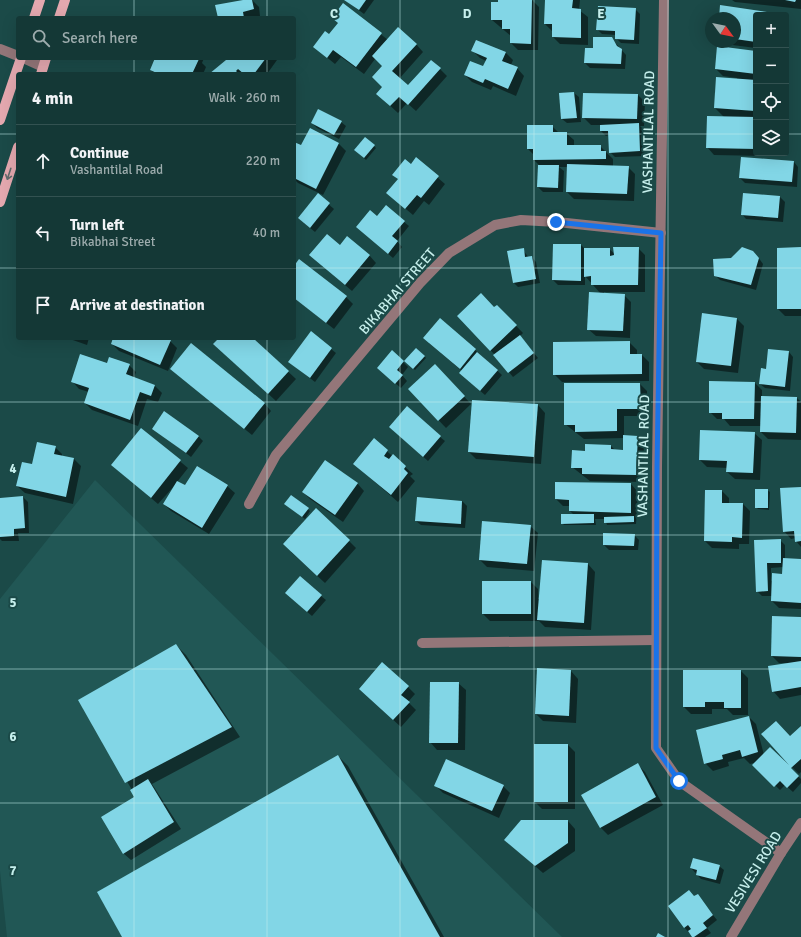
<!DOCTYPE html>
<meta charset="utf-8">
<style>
body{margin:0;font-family:Signika,sans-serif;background:#214342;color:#f1f3f6}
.controls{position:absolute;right:12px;top:12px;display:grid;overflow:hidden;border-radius:4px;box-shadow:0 4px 16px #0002}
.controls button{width:36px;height:36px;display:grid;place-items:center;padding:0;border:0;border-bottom:1px solid #335251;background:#143836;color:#f1f3f6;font:20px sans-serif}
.compass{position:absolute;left:705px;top:12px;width:36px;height:36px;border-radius:50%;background:#143836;box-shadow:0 4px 16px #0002;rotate:123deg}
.stop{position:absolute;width:12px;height:12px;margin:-9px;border:3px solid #1a73e8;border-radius:50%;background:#fff}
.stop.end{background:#1a73e8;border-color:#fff;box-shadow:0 1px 4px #0008}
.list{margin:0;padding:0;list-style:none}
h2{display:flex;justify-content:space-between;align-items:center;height:52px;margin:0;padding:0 16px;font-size:17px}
h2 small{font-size:13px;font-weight:400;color:#9dacad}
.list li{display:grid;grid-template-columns:26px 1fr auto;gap:12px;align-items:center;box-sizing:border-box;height:72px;padding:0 16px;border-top:1px solid #335251}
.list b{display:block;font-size:15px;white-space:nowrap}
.list p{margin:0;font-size:13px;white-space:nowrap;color:#9dacad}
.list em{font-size:13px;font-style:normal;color:#9dacad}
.icon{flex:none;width:22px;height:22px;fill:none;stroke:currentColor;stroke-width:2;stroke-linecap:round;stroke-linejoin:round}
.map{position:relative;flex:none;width:801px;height:937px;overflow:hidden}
.search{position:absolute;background:#143836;box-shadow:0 4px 16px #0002;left:16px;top:16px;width:280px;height:44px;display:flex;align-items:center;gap:10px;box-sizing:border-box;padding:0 14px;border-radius:4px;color:#9dacad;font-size:15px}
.panel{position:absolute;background:#143836;box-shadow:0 4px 16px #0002;left:16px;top:72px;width:280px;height:268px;border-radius:4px}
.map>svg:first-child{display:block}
.built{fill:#215755}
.shadow{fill:#0007;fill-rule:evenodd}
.building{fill:#82d6e6}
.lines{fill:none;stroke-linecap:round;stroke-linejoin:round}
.minor{stroke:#947679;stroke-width:10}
.major{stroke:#e4a8af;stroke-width:10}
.oneway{stroke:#616b6c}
.route{stroke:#1a73e8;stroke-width:5}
.grid{fill:none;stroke:#c6efec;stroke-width:1;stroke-opacity:0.55}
.labels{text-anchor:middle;stroke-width:4;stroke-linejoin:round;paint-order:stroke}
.street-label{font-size:14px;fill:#c6efec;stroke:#1b4a48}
.grid-label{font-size:13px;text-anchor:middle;font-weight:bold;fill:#c6efec;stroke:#1b4a48;stroke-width:4;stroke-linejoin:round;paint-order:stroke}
</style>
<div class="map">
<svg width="801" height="937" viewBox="0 0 801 937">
<rect width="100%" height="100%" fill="#1b4a48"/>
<!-- built -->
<path class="built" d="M95,480L562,937H7L0,871V599Z"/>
<!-- shadow -->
<g class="shadow">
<path d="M249,0H252L259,7L260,16L219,18Z"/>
<path d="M345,0H374L364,14Z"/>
<path d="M499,0H532L539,7L538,50H518L511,43V36L492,20Z"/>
<path d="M546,0H580L579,10L588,17V45L560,44L553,37L552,31L545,24Z"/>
<path d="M732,0H801V9L735,2Z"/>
<path d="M343,4L388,40L416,44L423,52L399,79L408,87L440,69L447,76L416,111L407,103L398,113L385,101L383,66L375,59L364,74L341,57L335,64L314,47L329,36L339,24L333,18Z"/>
<path d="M635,9L640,14L639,44L621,43L616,38V35L602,34L597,29Z"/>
<path d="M767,12L769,15H756V48L724,44L723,42H735V18H720Z"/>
<path d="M611,38L626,55L625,69L590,68L585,63L594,49Z"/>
<path d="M477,41L506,53L513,60L511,65L517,68L524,76L516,96L493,86L491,90L472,82L465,75L484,68L486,61L480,58L473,51Z"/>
<path d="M756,52V153H771V156L714,155L707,147L724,117L715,108L717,78L737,80V78L723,76L716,69Z"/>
<path d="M156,58H204L202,63L206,67L203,74H155L151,70Z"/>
<path d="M224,58H274L277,60L267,74H210L227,60Z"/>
<path d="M574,93L579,97L581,122L567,123L562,119Z"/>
<path d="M638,95L645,102L644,126H640L643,129L645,156L615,157L610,152L609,135L606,136L601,131V125H591L583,117Z"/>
<path d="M341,122L346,126L339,139L317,128L312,123Z"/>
<path d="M552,126L559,133H566L574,140V146H600L613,159V166L628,167L635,174L634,201L574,199L567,192L568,167H559L564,171L563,192H543L538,187L539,165L534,160V155L528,149Z"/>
<path d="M365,138L376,148L366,160L355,150Z"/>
<path d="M294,143L301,146L338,143L346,151L323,195L298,183L294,179L296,166L294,165Z"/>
<path d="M416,159L445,184L429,205L424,201L413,215L387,193Z"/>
<path d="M794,162L798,167L797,187L745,183L740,178Z"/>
<path d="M744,194L780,197L785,202L783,222L746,219L742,214Z"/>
<path d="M318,195L334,209L315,232L304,223Z"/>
<path d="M377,217L404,222L409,226L397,241L402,247L393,258L357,227Z"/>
<path d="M581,245L585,249H609L615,254L638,248L645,255V292H604V294L624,295L631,302L630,338L596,336L588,329L601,294L585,276V285H558L553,280Z"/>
<path d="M340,246L369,255L376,263L352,291L318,262Z"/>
<path d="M801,248V316H785L778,309Z"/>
<path d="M523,250L529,258L532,257L536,262L540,283L518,287L514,283Z"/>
<path d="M758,257L763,264L756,290L720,280L715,275L731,259Z"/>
<path d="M294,268L346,297L353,304L334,329L294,298Z"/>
<path d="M497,306L523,333L520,336L538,358L513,377L495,355L458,316L494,308Z"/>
<path d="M737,319L744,326L738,373L704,369L697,362Z"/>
<path d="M440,320L475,350L502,375L485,395L465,378L462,371L429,343Z"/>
<path d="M311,333L336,353L315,382L289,362Z"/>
<path d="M67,338H89L87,345Z"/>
<path d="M115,338H164L170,341L177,348L168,371L119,351L112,344Z"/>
<path d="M220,338H252L296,379L276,401L222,351Z"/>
<path d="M629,342L637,350V355H642L649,362V381L562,382L554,374Z"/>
<path d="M417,349L426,358L415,370L405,361Z"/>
<path d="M392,351L408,367L402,375L407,381L401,388L383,373Z"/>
<path d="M789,352L793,357L790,391L765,388L760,384L767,370Z"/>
<path d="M108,365H129L136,372L134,378L154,385L162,393L158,402L147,399L138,426L92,410L85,403L89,392L79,389L72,381Z"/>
<path d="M171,369L264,403L271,411L252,435Z"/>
<path d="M442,373L471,404L446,428L409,389Z"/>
<path d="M755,383L762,390V397L797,398L801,402V440L768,439L761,432V426H730L724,419H717L710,412Z"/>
<path d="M640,384L647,391V416H624V436L637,437L644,444L643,482L590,481L572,467L586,452L611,446L616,451H624V438L584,439L565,424Z"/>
<path d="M538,405L545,413L541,464L476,459L469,452Z"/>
<path d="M153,428L198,436L203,441L191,457Z"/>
<path d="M141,429L188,468L177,482L185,487L227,486L235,493L209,534L171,511L164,504L175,485L158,504L112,465Z"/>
<path d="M395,432L440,437L445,441L428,461Z"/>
<path d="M754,433L762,440L760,480L735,479L727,472L728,468L707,467L700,460Z"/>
<path d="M374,440L413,474L410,476L415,481L398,502L354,464Z"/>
<path d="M55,447L62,454V456L74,459L81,466L73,504L25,493L17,486L33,465Z"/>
<path d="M357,483L364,491L343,522L310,499L303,492Z"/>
<path d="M631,484L638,492L636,524L607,525L605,519H595L596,525H564L562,523L574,515L570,511V506H563L556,499Z"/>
<path d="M801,488V547L796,541V538L791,539L784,531Z"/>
<path d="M767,490L770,492L769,510L758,509L756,507Z"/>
<path d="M722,491L729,498V504H743L750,511L749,544H739V549L712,548L705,541Z"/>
<path d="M291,496L310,511L305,519L288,506Z"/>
<path d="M23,497L28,502L29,533H18L19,541H2L0,539V519Z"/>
<path d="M462,501L467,506L465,528L421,525L416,521Z"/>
<path d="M530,526L538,533L534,571L487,567L480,560Z"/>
<path d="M634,535L639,540L638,550H609L604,545Z"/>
<path d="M780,540L785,545V559L801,560V609L779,608L772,601V596H762L757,591L756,541ZM783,567V575L771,581V568Z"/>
<path d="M349,541L356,548L325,583L291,552Z"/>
<path d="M588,564L595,572L591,630L545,627L539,621H490L483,614L531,582L538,589V599H540Z"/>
<path d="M321,596L326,600L312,616L291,598Z"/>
<path d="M801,618V695L780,699L773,691L787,663H779L772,656Z"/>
<path d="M176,645L186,655L240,737L152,784L181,829L131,860L123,853L136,797L80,700Z"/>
<path d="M571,671L578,679L576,723L543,721L536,714Z"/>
<path d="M741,671L748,678V715H733L727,709H712V714H691L684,707Z"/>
<path d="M458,683L466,690L465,750H437L430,742Z"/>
<path d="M408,687L415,694L408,702L416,710L401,727L367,696Z"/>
<path d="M749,717L756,724L764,755L770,749L801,779V783L793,792L785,785L780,790L754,765L757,762L750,764L744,758L728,762L729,766L713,771L705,763Z"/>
<path d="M801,727V772L799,774L792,767L790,737Z"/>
<path d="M568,745L575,752V809H542L535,802Z"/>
<path d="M338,756L348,766L444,937H123Z"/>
<path d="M638,765L645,772L663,805L608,835L601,828L583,795Z"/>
<path d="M436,786H503L510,793L499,818L443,793Z"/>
<path d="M568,821L575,829V851L543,873L505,840Z"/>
<path d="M719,866L724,870L720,884L701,879L691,868Z"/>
<path d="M697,895L717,920L707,928L711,933L705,937H693L684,927L695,897Z"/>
</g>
<!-- building -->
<g class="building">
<path d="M243,0H252L254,9L243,12L244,18H218L215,5Z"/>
<path d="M344,0H366L359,10Z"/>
<path d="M498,0H532L531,44L510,43V29H502V20H491V2H498Z"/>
<path d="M545,0H573L572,8L581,9V38L552,37V24H544Z"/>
<path d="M785,0H796L795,2Z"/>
<path d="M343,3L382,33L356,67L333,50L327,58L313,47L325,31L329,34L338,23L332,18Z"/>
<path d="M720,5L767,12V15H756V42L735,39V18H719Z"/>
<path d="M598,6L636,8L634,40L615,39V31L596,30Z"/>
<path d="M398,27L417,44L392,71L408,85L431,60L441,68L408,105L399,97L390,106L376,94L382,87L372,77L382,66L372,56Z"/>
<path d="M593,37H612L617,46L622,49L621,64L584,63L585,48H593Z"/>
<path d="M476,40L506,52L502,61L518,67L508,89L485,79L483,83L464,75L470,61L483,66L487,58L471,51Z"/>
<path d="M717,46L756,51V74L715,69Z"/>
<path d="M155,58H198L199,59L192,74L178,72L177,74H159L150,70Z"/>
<path d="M223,58H266L254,74H244L238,69L236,71L239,74H209L226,60Z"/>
<path d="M716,77L756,80L755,111L714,108Z"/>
<path d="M574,92L577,118L561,119L559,93Z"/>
<path d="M583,93L638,94L637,119L582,118Z"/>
<path d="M318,109L342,121L334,135L311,123Z"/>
<path d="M707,116L756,117V149L706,148Z"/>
<path d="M639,123L640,151L609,153L608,131H600V125Z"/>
<path d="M527,125H553V132H567V145H601V151H606V159L533,160V149H527Z"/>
<path d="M310,128L339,143L316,189L294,178V167L296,163L294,162V142L301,145Z"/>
<path d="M365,137L375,145L364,158L354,150Z"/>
<path d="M416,157L439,176L421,198L417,195L405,209L386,193L398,179L392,175L405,159L411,164Z"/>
<path d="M741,157L794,161L792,182L739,178Z"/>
<path d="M567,164L629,166L627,194L566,192Z"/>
<path d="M538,165H559L558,188L537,187Z"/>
<path d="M318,193L330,203L310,228L298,218Z"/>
<path d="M743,193L780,196L778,218L741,215Z"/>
<path d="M386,205L405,221L392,236L398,241L388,254L356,227L370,210L377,216Z"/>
<path d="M327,234L340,245L347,236L370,255L345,285L309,255Z"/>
<path d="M553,244H581V281L552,280Z"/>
<path d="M613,247H639L638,285H591V276L584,277V248H610V256L614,255Z"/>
<path d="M742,247L753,251L759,258L751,285L714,276L713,259L731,258Z"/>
<path d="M801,247V309H777V248Z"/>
<path d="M524,248L525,257L532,256L536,279L513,283L507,251Z"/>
<path d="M299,259L347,296L326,323L294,298V266Z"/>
<path d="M589,292L625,294L623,331L587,330Z"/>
<path d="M481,293L494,307L497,305L517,325L490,351L457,316Z"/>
<path d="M702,313L737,318L731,366L696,362Z"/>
<path d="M440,318L476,349L460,369L423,338Z"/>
<path d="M311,331L332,348L310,378L288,362Z"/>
<path d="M520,335L534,353L508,373L493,355Z"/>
<path d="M113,338H167L171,340L160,365L111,344Z"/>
<path d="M219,338H253L289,371L268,394L213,344Z"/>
<path d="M630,341V354H642V374L553,375V342Z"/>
<path d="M191,343L265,403L244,429L170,369Z"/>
<path d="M416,348L425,356L413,369L404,361Z"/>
<path d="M768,349L789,351L785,387L759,384L761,368L766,369Z"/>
<path d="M392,350L404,361L397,370L403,375L395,384L377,368Z"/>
<path d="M477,352L498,370L480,391L459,373Z"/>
<path d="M80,354L107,363L109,357L130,364L126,374L155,385L151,396L140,392L130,420L84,403L89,388L71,382Z"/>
<path d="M435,364L465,396L438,421L408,389Z"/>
<path d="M709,381L755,382L754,419H722V413H709Z"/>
<path d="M564,383H640L641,409H617V431L575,432V425H564Z"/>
<path d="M761,396L797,397L796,433L760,432Z"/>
<path d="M472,400L538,404L534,457L468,452Z"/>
<path d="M407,406L441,436L423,457L389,427Z"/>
<path d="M164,411L199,436L186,453L152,429Z"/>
<path d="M141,428L181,460L151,498L111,465Z"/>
<path d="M700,430L755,432L753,473L726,472L727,461L699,460Z"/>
<path d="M623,435L638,436L636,475L582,474V468H571L572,450L585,451V444L611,445V449L623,450Z"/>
<path d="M374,438L388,450L384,456L389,459L393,454L406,466L404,469L408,473L391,495L353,464Z"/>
<path d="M37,442L56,446L54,454L74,458L66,497L16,486L22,462L32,464Z"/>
<path d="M325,460L358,483L335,515L302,492Z"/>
<path d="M197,466L228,485L202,528L163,504L177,481L185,485Z"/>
<path d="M555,482L631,483V513L569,511V500L555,499Z"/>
<path d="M801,487V541L795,542L794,531L783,532L780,488Z"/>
<rect x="755" y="489" width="13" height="19"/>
<path d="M705,490H722V503H743L742,538L732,537V542L704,541Z"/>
<path d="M291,495L309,508L302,517L284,504Z"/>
<path d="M23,496L25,528L14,529V536L0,537V498Z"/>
<path d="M417,497L462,501L461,524L415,521Z"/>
<path d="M316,508L350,540L317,576L283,544Z"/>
<path d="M561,514H594V523L561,524Z"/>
<path d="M634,516V522L604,523V517Z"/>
<path d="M482,521L531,525L527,564L479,560Z"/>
<path d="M603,533L635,534L634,546L603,545Z"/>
<path d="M781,539V563H767L768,591L756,592L754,540Z"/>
<path d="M783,558L801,559V603L771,601L772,573L782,574Z"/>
<path d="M542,560L588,563L584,623L537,620Z"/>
<path d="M300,576L322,595L307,612L285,593Z"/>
<rect x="482" y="581" width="49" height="33"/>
<path d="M772,616L801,617V657L771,656Z"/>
<path d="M176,644L232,727L125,783L78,700Z"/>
<path d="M801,661V687L772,692L768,666Z"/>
<path d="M382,662L409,686L401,695L410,702L393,720L359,689Z"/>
<path d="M537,668L571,670L569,716L535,714Z"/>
<path d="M683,670H741V708H724V702H705V707H683Z"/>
<path d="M430,682H459L458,743H429Z"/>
<path d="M749,716L758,752L742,757L740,750L722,755L723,759L704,764L696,730Z"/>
<path d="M776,721L790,736L801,726V759L791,768L799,776L787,788L780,781L774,787L752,765L770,747L789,765L761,734Z"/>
<rect x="534" y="744" width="34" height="58"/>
<path d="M338,755L440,937H122L97,892Z"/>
<path d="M446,759L504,785L492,811L434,786Z"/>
<path d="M638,763L656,797L600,828L581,795Z"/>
<path d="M148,779L174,822L123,854L101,817L134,797L130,790Z"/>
<path d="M521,820H568V843L535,866L504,840Z"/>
<path d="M693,858L720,865L716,880L696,875L697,870L690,868Z"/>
<path d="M689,890L694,896L698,894L713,915L703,923L707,928L694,937H692L688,931L691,929L688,925L684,928L668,906Z"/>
<path d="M658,933L665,937H656Z"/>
</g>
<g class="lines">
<!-- minor -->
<g class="minor">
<path d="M664,0L657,467L656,748L679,781L781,853"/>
<path d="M0,49L18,56"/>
<path d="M23,58L43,67"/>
<path d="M249,504L276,455L420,283L449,253L495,225L521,220L557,222L661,233"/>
<path d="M422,643L656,640"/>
<path d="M731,937L781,853L801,823"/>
</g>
<!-- major -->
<g class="major">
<path d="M34,18L40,0"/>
<path d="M59,18L65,0"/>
<path d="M41,74L46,58"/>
<path d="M0,120L21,58"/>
<path d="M0,202L18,147"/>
</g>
</g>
<!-- one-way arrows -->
<defs><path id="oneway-shaft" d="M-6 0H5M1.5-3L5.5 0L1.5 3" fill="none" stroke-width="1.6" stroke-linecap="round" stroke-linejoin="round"/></defs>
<use class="oneway" href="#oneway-shaft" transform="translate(9 174) rotate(108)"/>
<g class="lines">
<!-- route -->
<path class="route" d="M556,222L661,233L657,467L656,748L679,781"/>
</g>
<!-- grid -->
<path class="grid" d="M134,0V18M267,0V18M400,0V937M534,0V937M668,0V937M134,58V74M267,58V74M0,134H18M294,134H756M786,134H801M0,268H18M294,268H801M134,338V937M267,338V937M0,402H801M0,535H801M0,669H801M0,803H801"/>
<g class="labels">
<!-- street labels -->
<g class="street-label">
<text transform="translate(648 132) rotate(-89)" y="5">VASHANTILAL ROAD</text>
<text transform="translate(397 291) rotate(-49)" y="5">BIKABHAI STREET</text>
<text transform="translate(643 456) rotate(-89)" y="5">VASHANTILAL ROAD</text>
<text transform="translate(753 872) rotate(-58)" y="5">VESIVESI ROAD</text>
</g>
</g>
<g class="grid-label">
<text x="334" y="18">C</text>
<text x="467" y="18">D</text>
<text x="601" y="18">E</text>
<text x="13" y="473">4</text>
<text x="13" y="607">5</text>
<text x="13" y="741">6</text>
<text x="13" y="875">7</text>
</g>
</svg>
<div class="controls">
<button>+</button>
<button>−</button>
<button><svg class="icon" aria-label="locate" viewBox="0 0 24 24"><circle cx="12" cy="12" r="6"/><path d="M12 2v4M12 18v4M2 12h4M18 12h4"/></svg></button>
<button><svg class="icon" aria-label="layers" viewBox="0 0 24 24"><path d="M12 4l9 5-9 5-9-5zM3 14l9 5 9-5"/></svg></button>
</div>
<svg class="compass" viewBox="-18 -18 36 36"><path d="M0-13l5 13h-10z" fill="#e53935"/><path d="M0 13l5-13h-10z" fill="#9dacad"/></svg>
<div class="stop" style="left:679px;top:781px"></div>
<div class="stop end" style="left:556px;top:222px"></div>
<div class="search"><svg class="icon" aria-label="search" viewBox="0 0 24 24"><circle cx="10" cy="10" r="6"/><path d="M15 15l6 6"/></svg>Search here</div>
<section class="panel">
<h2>4 min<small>Walk · 260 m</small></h2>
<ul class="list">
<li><svg class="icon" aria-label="ahead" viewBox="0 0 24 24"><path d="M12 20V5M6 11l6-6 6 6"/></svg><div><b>Continue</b><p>Vashantilal Road</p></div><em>220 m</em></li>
<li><svg class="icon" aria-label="left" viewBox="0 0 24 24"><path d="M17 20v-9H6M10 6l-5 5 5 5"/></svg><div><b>Turn left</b><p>Bikabhai Street</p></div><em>40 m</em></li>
<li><svg class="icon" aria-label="arrive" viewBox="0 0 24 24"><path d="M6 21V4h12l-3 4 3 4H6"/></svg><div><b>Arrive at destination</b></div></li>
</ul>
</section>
</div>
